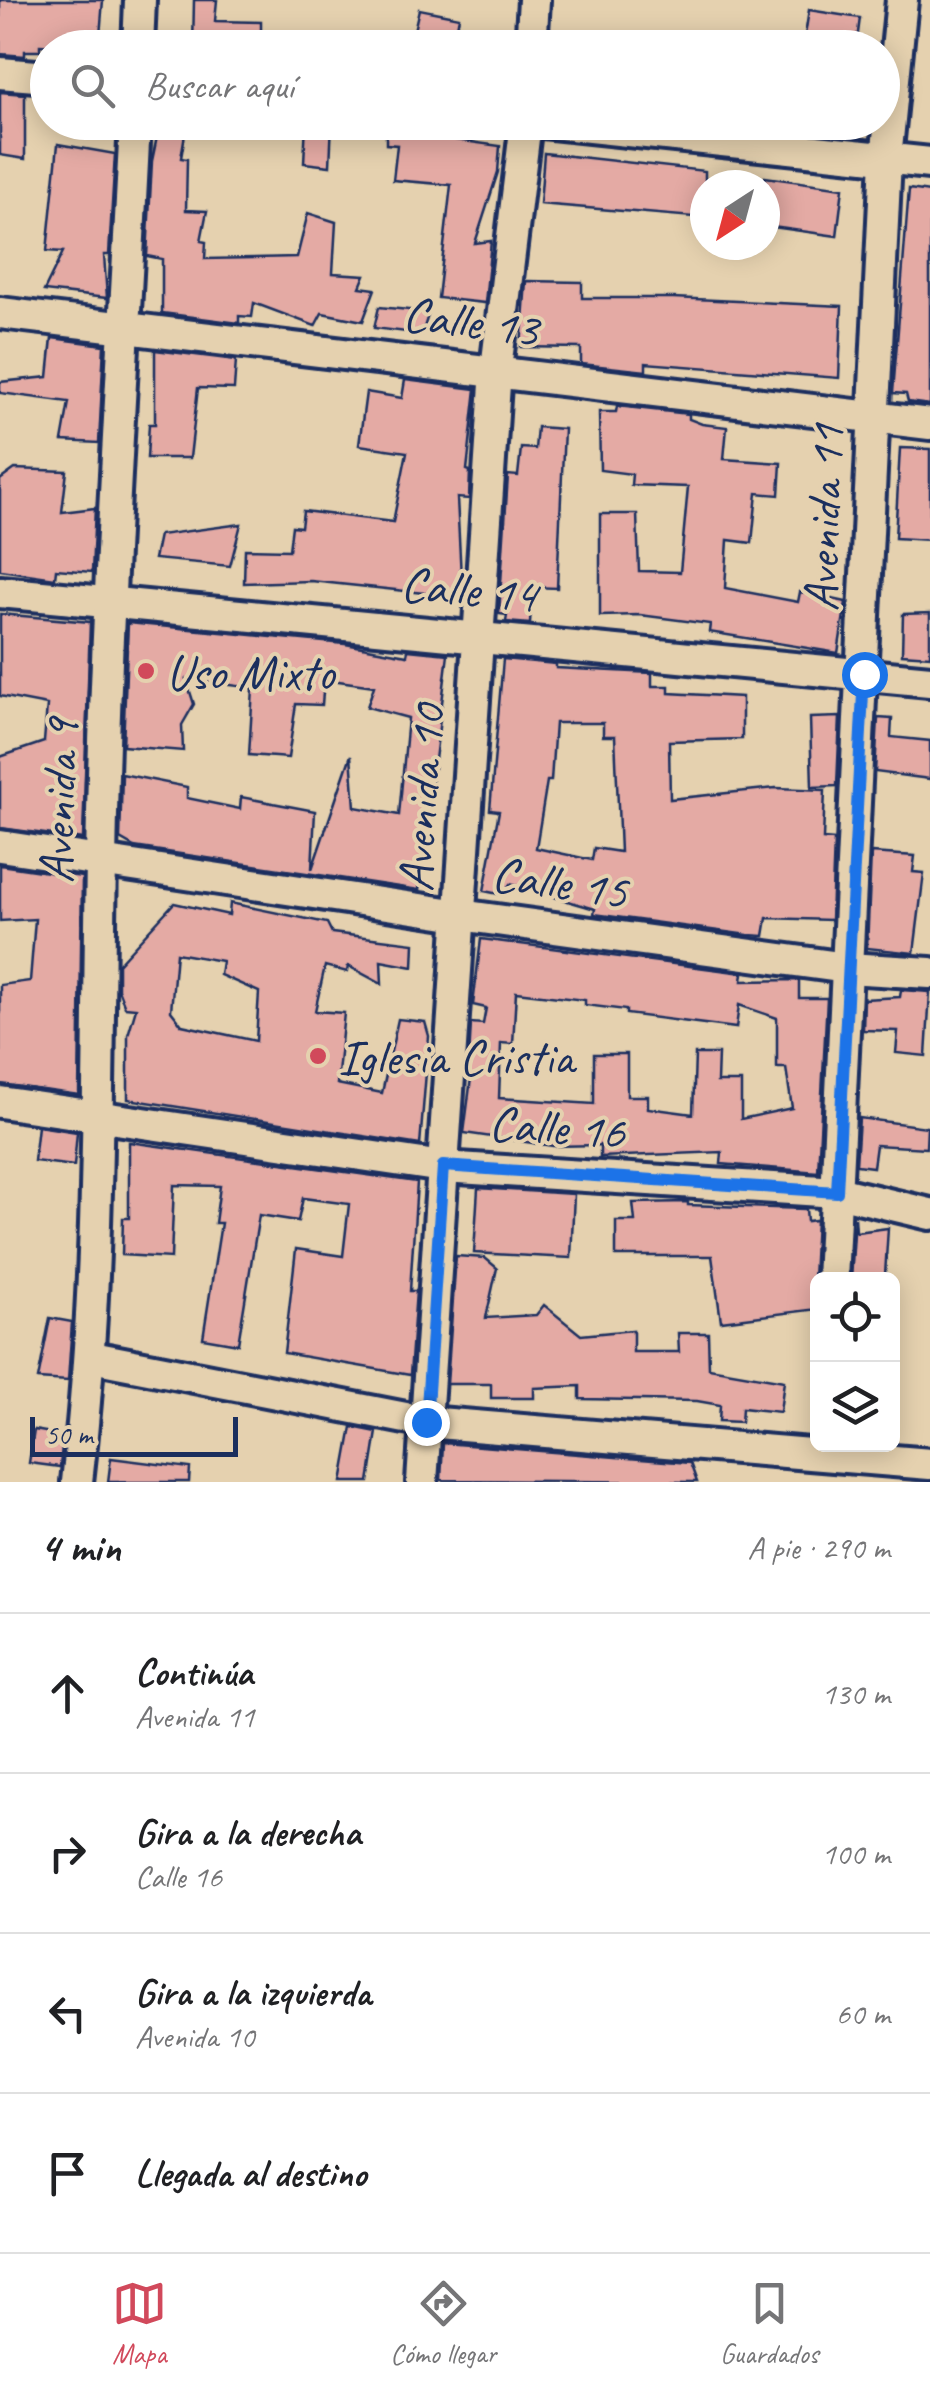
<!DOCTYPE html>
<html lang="es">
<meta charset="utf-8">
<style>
body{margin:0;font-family:Caveat,sans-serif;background:#f6f6f6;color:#202124}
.controls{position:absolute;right:30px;bottom:30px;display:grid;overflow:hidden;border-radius:15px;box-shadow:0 5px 25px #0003}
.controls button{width:90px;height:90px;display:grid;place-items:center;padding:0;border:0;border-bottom:2px solid #e0e0e0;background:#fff;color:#202124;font:50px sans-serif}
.compass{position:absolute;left:690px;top:170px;width:90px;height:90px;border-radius:50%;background:#fff;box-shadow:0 5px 25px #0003;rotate:216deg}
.scale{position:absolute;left:30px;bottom:25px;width:208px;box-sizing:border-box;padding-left:10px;border:5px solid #1b2f5e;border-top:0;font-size:28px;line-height:35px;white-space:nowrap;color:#1b2f5e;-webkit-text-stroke:8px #e5d1af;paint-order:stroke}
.stop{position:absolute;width:30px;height:30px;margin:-22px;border:8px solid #1a73e8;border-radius:50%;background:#fff}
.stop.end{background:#1a73e8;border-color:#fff;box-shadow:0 2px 10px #0008}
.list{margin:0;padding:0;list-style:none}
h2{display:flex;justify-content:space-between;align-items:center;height:130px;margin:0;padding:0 40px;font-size:42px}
h2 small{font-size:32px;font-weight:400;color:#757577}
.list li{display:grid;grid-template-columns:65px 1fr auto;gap:30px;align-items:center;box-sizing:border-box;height:160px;padding:0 40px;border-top:2px solid #e0e0e0}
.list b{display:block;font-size:38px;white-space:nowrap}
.list p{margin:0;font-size:32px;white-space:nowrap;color:#757577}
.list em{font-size:32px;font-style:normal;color:#757577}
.icon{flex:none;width:55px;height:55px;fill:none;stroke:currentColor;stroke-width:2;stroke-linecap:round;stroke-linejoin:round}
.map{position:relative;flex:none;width:930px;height:1482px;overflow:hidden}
.search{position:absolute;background:#fff;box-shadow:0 5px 25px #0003;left:30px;right:30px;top:30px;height:110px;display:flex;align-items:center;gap:25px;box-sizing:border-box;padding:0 35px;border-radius:55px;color:#757577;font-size:38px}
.sheet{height:770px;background:#fff}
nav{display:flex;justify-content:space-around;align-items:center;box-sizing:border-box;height:140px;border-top:2px solid #e0e0e0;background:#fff;font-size:28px;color:#757577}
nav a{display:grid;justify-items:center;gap:5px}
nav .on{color:#d1495b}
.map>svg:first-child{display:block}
.building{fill:#e4aaa4;stroke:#1b2f5e;stroke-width:2.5;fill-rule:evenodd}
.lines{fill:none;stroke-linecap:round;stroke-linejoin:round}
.minor-casing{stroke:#1b2f5e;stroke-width:38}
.minor{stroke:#e5d1af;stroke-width:30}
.route{stroke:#1a73e8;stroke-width:12}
.poi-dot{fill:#d1495b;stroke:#e5d1af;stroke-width:4}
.labels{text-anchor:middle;stroke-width:8;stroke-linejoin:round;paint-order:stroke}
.street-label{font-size:50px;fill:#1b2f5e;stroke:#e5d1af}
.poi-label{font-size:50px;fill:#1b2f5e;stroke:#e5d1af;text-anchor:start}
</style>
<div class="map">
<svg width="930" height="1482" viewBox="0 0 930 1482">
<rect width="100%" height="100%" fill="#e5d1af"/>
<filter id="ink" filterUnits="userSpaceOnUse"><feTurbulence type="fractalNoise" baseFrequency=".01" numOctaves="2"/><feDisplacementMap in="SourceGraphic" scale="20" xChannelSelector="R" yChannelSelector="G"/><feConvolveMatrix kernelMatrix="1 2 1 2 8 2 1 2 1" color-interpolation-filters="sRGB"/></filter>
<g filter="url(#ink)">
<!-- building -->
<g class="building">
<path d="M0,0H103L99,48L40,45V51H25V56L0,54Z"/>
<path d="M194,0H217L215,21L261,22V48H193Z"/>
<path d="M419,9L459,17L453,48H410Z"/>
<path d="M809,10L860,18L856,48H803Z"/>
<path d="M0,92L25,94V159L0,155Z"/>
<path d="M160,122H187L181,158L187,159L186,210L207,211L201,241L206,242L205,259L297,257L308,213L336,222L333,273L365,275L360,287L375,289L363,321L322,313L315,326L254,303L252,317L239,316V323L162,313V259L147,256L152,161Z"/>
<path d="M306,122H332L330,166L304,163Z"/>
<path d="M386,122H417L412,134L500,146L498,172L475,243L491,241L485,303L438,298L451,185L393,180L397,145L386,144Z"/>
<path d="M58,144L115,154L109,255H104L107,298L44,291L63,252L47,251Z"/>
<path d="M544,153L705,171V218L540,204Z"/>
<path d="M765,177L843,188L837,236L765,226Z"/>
<path d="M909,189L930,192V405L908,402L906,394L893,393Z"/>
<path d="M526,281L582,282V298H673L842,306L839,378L646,363V371L581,364V348L521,347Z"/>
<path d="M379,307L429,312L422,334L374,328Z"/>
<path d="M52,338L104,345L99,443L62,441L69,402L0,393V382L48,377Z"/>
<path d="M155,350L236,360L234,389L198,388L190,458H147L149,424H155Z"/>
<path d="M405,380L476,389L467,470L470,471L469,499L457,498L462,597L311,581L244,583L245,549L289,550L292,526L301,527L303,511L393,522L407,452L359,445L366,392L402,398Z"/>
<path d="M617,406L689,414V419L702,424L727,427L724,459L781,463L779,495L757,493L752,543L728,540L725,588L798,602L800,592L846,602L838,653L709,632L710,624L640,615L600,616V514H637L639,571L680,572L688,487L631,485L632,474L600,470L599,412H616Z"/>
<path d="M537,427L564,429L557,588L532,587L530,624L506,622L507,615L499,614L508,475L518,476L521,448L535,449Z"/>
<path d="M900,448L930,449V540L895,538Z"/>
<path d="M15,469L67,471L62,512L95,508L92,572L56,569L55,578L0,570V480Z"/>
<path d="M241,524L230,566L154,559L159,535Z"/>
<path d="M930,613V656L902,654L903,614Z"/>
<path d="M0,614L90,622L83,839L0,828V757L44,742L47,705L0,696Z"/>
<path d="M128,623L345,644L407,655L408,650L448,654L419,890L134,847L120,839L122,774L187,787V798L240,809L241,797L315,811L312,869L351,755L355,807L399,815L408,718L367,707L374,686L324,679L322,705L296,704L288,758L249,755L253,688L186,679L194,704L182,725L183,751L123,746Z"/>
<path d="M503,659L556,664V668L652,673V686H669V693L742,697V739L669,741L670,799L776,788L825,790L823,839L834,840L831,920L767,918L764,936L748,935L594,914L595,909L510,884L504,895L484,891L499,811L490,810ZM555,723H603V736H615L620,852L594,848L592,860L536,848L547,781H551Z"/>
<path d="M840,717L837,786L812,787L810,718Z"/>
<path d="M878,718L892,719L891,737L930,741V779L875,772Z"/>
<path d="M871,853L915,856L913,872L924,873L914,953L867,948Z"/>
<path d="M0,865L82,877L79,1095L0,1084V985L30,981L35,919L0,921Z"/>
<path d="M174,903L229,915L230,903L327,923L332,933L414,943L413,967L381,961L382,984L348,966L347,972L325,966L315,1011L344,1013L337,1084L382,1093L398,1019L425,1022L429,1036L420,1145L128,1099V1035L136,1008L125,1007L118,989V964ZM176,953L222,961L220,975L259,992L256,1041L182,1025L171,1011Z"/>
<path d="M481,939L743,973L742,981L799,980V998H827L818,1172L721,1164L722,1152L600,1157V1145L553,1146L464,1133L471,1078H468L471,1023L483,1024L486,1008L473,1005ZM516,992L585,1000V1005L626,1010V1014L736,1028L739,1005L777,1018V1068H786L792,1108L741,1119V1082H717L718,1054H695L693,1114L648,1108V1096H627V1054H594V1104L499,1098L501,1043L513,1044Z"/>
<path d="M901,990L930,992L926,1056L896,1053L898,1031L863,1030L864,999L900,997Z"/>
<path d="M859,1118L927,1127L926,1148L876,1145L873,1167L856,1165Z"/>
<path d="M38,1126L77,1132L74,1166L34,1161Z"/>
<path d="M129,1142L417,1182L410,1291H416L410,1375L284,1353L296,1249L343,1256L349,1204L303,1198L298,1221L259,1215L238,1344L203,1338L221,1223H215L220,1186L174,1185L171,1258L122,1255L123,1218H129Z"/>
<path d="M478,1188L574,1194L571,1258L474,1253Z"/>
<path d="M688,1202V1205L806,1209L807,1221L816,1220L813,1279L818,1309L721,1321L712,1256H616V1221H635L633,1203Z"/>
<path d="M855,1217L856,1232L888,1228L885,1275L851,1280Z"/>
<path d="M456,1256L485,1258L497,1268L486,1318L536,1315L544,1305L581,1335L633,1330V1352H679L678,1333H708L709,1368L784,1381L780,1412L742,1408L741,1422L719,1421L720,1405L697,1401L580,1399V1386L534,1388V1398H491V1384H447Z"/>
<path d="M50,1318L72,1322L68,1381L38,1379Z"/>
<path d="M352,1427L377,1432L369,1482H342Z"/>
<path d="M34,1430L63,1435L60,1467L29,1463Z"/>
<path d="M443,1443L690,1463L697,1482L441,1480Z"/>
<path d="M111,1458L190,1468L189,1482H108Z"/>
</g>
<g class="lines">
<defs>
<g id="minor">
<path d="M138,48L140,0"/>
<path d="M531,48L534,0"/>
<path d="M0,73L48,77"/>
<path d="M543,122L930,163"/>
<path d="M0,313L930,424"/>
<path d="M0,592L930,681"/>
<path d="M0,846L460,915L847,968L930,973"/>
<path d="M0,1102L443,1167L837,1192L930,1214"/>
<path d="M832,1280L886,159L902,0"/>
<path d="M92,1357L426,1422L930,1464"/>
<path d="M77,1482C101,1276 97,1070 101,863C105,616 123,369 135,122"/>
<path d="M422,1482L496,369L526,122"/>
</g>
</defs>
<!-- minor casing -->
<use href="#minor" class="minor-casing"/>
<!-- minor -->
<use href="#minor" class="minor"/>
</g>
</g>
<g class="lines" filter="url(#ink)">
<!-- route -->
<path class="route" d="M426,1422L443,1166L837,1192L864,674"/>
</g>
<!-- markers -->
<g class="poi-dot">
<circle cx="146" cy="671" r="10"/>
<circle cx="318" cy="1056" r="10"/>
</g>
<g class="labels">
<!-- street labels -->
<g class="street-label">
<text transform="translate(471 320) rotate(7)" y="18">Calle 13</text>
<text transform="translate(822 518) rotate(-88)" y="18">Avenida 11</text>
<text transform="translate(469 588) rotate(5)" y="18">Calle 14</text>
<text transform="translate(420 798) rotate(-86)" y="18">Avenida 10</text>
<text transform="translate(57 801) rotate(-88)" y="18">Avenida 9</text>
<text transform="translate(560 881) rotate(8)" y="18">Calle 15</text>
<text transform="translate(557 1126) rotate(4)" y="18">Calle 16</text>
</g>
<!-- poi labels -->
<g class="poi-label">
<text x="166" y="689">Uso Mixto</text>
<text x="338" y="1074">Iglesia Cristia</text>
</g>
</g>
</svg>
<div class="controls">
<button><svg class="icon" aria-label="locate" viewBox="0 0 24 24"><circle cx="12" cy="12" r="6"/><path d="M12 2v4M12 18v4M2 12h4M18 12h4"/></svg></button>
<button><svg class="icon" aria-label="layers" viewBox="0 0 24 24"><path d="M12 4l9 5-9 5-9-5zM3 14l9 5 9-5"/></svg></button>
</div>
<svg class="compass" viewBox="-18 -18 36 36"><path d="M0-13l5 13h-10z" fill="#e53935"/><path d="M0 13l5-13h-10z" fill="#757577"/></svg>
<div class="scale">50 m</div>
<div class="stop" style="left:864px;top:674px"></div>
<div class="stop end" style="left:426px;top:1422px"></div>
<div class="search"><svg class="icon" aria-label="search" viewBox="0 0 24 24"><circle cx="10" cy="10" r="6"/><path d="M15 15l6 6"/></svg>Buscar aquí</div>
</div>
<section class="sheet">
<h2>4 min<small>A pie · 290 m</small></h2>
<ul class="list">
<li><svg class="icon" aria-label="ahead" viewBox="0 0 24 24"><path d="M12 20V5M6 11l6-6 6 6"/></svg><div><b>Continúa</b><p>Avenida 11</p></div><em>130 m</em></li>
<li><svg class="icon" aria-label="right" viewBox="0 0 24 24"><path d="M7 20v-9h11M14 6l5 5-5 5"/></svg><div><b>Gira a la derecha</b><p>Calle 16</p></div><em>100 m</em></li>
<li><svg class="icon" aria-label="left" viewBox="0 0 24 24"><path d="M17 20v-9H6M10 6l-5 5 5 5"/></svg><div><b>Gira a la izquierda</b><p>Avenida 10</p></div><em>60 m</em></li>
<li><svg class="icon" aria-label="arrive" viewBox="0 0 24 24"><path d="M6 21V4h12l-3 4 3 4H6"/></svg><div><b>Llegada al destino</b></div></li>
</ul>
</section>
<nav>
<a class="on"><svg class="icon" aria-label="map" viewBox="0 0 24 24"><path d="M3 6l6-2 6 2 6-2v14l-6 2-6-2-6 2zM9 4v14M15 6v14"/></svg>Mapa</a>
<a><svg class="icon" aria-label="directions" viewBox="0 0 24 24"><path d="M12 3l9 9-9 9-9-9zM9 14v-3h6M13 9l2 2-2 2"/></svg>Cómo llegar</a>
<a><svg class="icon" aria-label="saved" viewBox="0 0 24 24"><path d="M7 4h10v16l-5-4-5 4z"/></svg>Guardados</a>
</nav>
